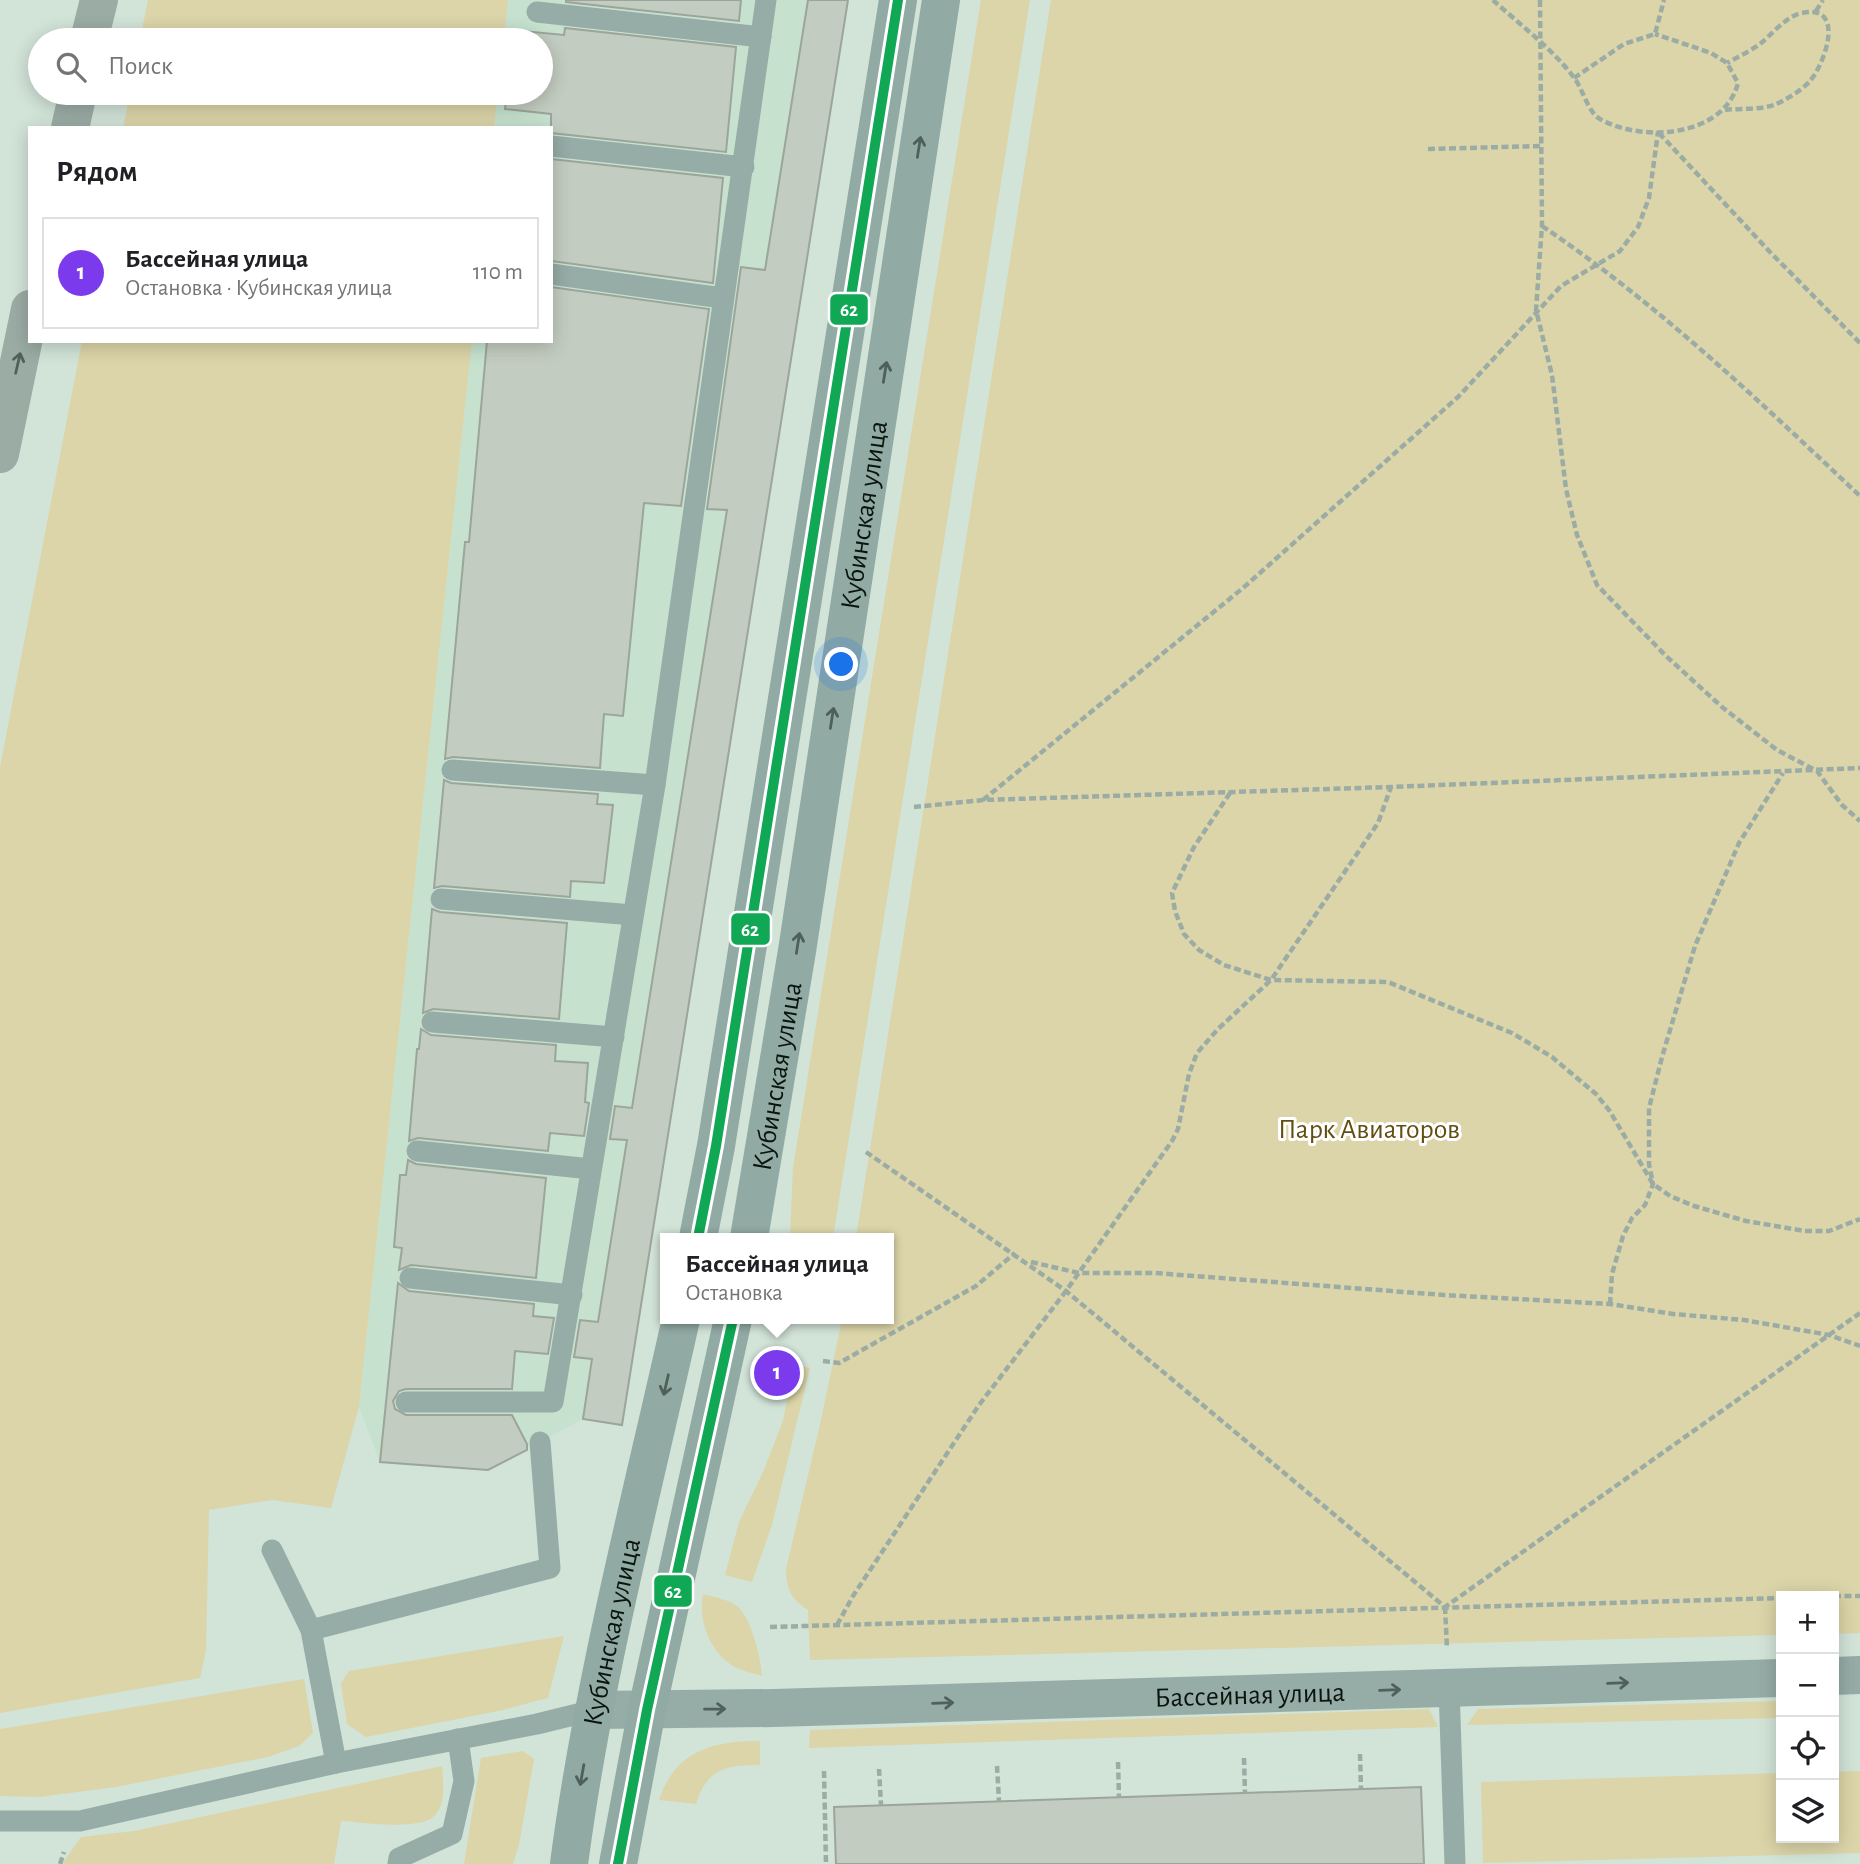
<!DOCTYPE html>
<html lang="ru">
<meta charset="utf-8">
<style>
body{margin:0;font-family:"Alegreya Sans",sans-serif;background:#f2f2f2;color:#202124}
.controls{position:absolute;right:21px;bottom:21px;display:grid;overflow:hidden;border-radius:0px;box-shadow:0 4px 18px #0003}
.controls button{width:63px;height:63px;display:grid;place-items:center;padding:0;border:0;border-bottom:2px solid #e0e0e0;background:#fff;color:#202124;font:35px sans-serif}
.you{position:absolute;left:842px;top:665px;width:24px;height:24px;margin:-18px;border:5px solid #fff;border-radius:50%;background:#1a73e8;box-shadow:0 0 0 10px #1a73e833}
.badge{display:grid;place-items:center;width:46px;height:46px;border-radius:50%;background:#7c3aed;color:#fff;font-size:23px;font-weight:700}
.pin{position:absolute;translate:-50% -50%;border:4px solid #fff;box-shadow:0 2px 7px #0006}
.popup{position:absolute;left:660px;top:1233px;width:234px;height:91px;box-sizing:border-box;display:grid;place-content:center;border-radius:0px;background:#fff;filter:drop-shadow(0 2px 5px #0005);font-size:23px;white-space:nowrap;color:#757577}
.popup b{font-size:26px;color:#202124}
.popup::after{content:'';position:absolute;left:50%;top:100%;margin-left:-14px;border:14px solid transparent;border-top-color:#fff}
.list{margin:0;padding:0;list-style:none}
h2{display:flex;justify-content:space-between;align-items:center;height:91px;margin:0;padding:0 28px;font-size:30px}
h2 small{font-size:23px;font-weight:400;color:#757577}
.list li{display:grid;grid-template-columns:46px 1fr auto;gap:21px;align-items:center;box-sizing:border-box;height:112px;margin:0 14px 14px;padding:0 14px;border:2px solid #e0e0e0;border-radius:0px}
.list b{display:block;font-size:26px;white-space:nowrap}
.list p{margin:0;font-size:23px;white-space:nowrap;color:#757577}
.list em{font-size:23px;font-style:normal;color:#757577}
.icon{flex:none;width:38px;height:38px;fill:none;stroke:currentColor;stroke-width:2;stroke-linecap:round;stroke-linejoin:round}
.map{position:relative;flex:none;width:1860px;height:1864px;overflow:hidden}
.search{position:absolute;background:#fff;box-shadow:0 4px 18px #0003;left:28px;top:28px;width:525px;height:77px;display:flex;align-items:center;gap:18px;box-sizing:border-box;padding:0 24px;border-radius:38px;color:#757577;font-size:26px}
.panel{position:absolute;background:#fff;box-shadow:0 4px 18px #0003;left:28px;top:126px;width:525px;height:217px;border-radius:0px}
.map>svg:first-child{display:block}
.built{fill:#c6e2cf}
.green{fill:#dcd5a9}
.building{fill:#c3ccc1;stroke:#9ca59a;stroke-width:2}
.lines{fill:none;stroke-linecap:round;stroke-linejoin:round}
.path{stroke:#9baca5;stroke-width:4.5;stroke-dasharray:7 3.5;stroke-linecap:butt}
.service{stroke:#96aca6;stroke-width:21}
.minor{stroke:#96aca6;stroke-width:38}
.secondary{stroke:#91aaa3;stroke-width:38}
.motorway{stroke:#9baca5;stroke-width:38}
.bus-1-casing{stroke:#fff;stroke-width:16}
.bus-1{stroke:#10a855;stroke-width:10}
.oneway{stroke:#4e6058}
.oneway2{stroke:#52605a}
.oneway3{stroke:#50605a}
.labels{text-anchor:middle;stroke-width:6;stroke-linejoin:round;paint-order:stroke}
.street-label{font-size:28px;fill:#0a150e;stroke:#fff}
.park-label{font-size:28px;fill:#634e12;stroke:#fff}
.line-badge{stroke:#fff;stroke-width:2.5}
.badge-label{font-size:19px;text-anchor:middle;font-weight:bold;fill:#fff}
</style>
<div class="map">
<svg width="1860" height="1864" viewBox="0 0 1860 1864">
<rect width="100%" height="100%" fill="#d2e3d8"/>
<!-- built -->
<path class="built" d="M508,0H848L622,1425L583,1419L533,1446L459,1468L380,1462L359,1407L472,341H551V128H494L498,93H541V40H504Z"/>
<!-- green -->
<g class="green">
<path d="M148,0H508L504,40H140Z"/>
<path d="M981,0H1030L833,1238H790L793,1168Z"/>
<path d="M1051,0H1860V1633L1834,1634V1596H1781V1635L810,1660L808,1610C790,1598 787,1590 786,1569L821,1420L842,1319H889V1238H856Z"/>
<path d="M130,93H498L494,128H123Z"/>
<path d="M82,341H472L359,1407L331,1508L272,1500L209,1510L206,1650L200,1678L0,1713V767Z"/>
<path d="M794,1365L810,1368L772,1525L752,1582L725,1575L739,1522L763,1472L783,1421Z"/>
<path d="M703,1594C713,1597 732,1600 739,1608C752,1621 761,1658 762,1676C753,1673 743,1671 735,1667C710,1653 698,1621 703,1594Z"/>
<path d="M564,1636L548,1698L498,1711L366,1737L347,1724L341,1683L349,1671Z"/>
<path d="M304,1679L313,1733L299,1746L268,1757L116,1787L39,1797L0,1796V1729Z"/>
<path d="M1781,1701V1718L1467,1725L1478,1709Z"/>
<path d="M1429,1709L1438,1727L809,1748L810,1730Z"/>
<path d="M760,1741V1765C725,1765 707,1769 696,1804L659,1800C675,1751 712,1741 760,1741Z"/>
<path d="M523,1751L534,1759L519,1845L513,1864H464L481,1758Z"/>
<path d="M442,1766C443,1781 446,1802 436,1814C422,1832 363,1822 341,1821L334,1864H62L81,1837L134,1831Z"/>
<path d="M1860,1771V1853L1483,1863L1481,1782L1781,1773V1838H1834V1772Z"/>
</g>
<!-- building -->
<g class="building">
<path d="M566,0H741L739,21L566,2Z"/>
<path d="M808,0H848L622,1425L583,1419L592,1359L574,1357L580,1320L598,1322L627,1140L610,1139L615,1106L632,1108L727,510L707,509L741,267L765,270Z"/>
<path d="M565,28L736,47L726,152L551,133V114L505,109L507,93H541V40H512L513,30L564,35Z"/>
<path d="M551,159L723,178L713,283L551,261Z"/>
<path d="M551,287L709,309L681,506L644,503L623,716L604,714L600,768L453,757L445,759L465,542H469L487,341H551Z"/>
<path d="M444,780L451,783L598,794L597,804L613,805L604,883L571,881L570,897L442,886L434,888Z"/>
<path d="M432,909L440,912L567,923L559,1019L433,1009L423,1013Z"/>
<path d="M421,1029L431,1035L556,1045L555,1061L588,1063L585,1102L589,1103L584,1136L550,1133L548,1151L418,1138L409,1141L417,1049H419Z"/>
<path d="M408,1160L416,1164L546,1178L536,1278L411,1265L399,1270L402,1248L394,1247L400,1175H406Z"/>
<path d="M398,1283L409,1291L534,1304L533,1316L554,1318L548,1354L515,1351L512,1389H406L399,1391L393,1401L395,1409L406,1415H512L527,1444V1450L488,1470L380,1462Z"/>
<path d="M1421,1787L1424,1864H836L834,1807Z"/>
</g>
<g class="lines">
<!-- path -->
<g class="path">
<path d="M1493,0C1519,24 1554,50 1575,79C1583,90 1588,112 1600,119C1642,143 1724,137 1738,83L1727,63L1711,53L1655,34"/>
<path d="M1540,0L1542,225L1536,310L1552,375L1566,489L1577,535L1597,585L1666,656L1722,707L1777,750L1817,771L1842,805L1860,821"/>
<path d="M1816,11L1823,0"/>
<path d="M1574,78L1624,44L1655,34L1664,0"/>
<path d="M1725,110C1740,108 1759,110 1774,105C1786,100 1801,91 1810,81C1826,62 1847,0 1798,14C1784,19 1772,34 1760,44C1750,51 1738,57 1727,63"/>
<path d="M1659,133L1770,252L1860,343"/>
<path d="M1428,149L1541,146"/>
<path d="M1542,226C1658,304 1759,401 1860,496"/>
<path d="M1230,793L1194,847L1172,893L1175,911L1184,934L1199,950L1224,965L1271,980L1388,982L1512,1033L1552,1057L1596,1094L1609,1110L1653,1184L1670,1196L1694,1206L1746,1221L1805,1231H1829L1860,1219"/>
<path d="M983,800L1243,588L1458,397L1561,286L1620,251L1638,227L1649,198L1658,132"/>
<path d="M914,807L983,800L1391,787L1860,768"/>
<path d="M866,1152L1066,1291L1445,1607L1860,1313"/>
<path d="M1031,1262L1079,1273H1155L1444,1295L1610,1304L1673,1314L1744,1320L1829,1335L1860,1346"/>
<path d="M1610,1304L1612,1274L1623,1236L1632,1218L1645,1205L1653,1184L1649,1164V1108L1662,1057L1695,946L1739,843L1783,773"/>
<path d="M823,1361L839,1363L976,1286L1015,1253"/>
<path d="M1834,1596H1860"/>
<path d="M1445,1607L1447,1648"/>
<path d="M837,1625L853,1596L979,1405L1066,1291L1172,1141L1178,1129L1189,1074L1197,1053L1218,1029L1271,980L1378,823L1391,787"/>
<path d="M770,1627L1781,1598"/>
<path d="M1360,1754L1361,1789"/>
<path d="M1244,1758L1245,1793"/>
<path d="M1118,1762L1119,1797"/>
<path d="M997,1766L999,1801"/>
<path d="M879,1769L881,1805"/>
<path d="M824,1771L826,1864"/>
<path d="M60,1864L64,1852"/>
</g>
<!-- service -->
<g class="service">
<path d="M537,12L761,37"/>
<path d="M551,146L744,167"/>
<path d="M551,274L722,298"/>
<path d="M452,770L655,785"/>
<path d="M441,899L633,915"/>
<path d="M432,1022L614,1037"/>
<path d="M417,1151L591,1169"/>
<path d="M410,1278L572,1295"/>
<path d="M406,1402H553L655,785L766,0"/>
<path d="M272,1550L311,1630"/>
<path d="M1449,1688L1455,1864"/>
<path d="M336,1763L311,1630L550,1568L540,1442"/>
<path d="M0,1821H80L336,1763L537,1724L594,1710"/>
<path d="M398,1864L399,1858L452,1834L464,1781L458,1739"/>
</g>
<!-- minor -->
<g class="minor">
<path d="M1834,1676L1860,1675"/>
<path id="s1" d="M594,1710L774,1708L1781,1678"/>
</g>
<!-- secondary -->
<g class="secondary">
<path d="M698,1238L716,1146L898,0"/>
<path id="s2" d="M749,1238L797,951L941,0"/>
<path id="s3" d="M569,1864C593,1680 641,1499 681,1319"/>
<path d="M618,1864L647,1710L733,1319"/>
</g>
<!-- motorway -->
<g class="motorway">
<path d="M89,40L99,0"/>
<path d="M70,128L78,93"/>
<path d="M0,454L30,309"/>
</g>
<defs>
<g id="bus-1">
<path d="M698,1238L716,1146L898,0"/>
<path d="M618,1864L647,1710L733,1319"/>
</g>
</defs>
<!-- bus-1 casing -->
<use href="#bus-1" class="bus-1-casing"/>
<!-- bus-1 -->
<use href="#bus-1" class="bus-1"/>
</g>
<!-- one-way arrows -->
<defs><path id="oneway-shaft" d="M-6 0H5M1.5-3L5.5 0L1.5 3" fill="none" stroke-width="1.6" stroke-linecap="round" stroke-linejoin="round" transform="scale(1.75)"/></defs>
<g class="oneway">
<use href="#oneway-shaft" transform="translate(919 147) rotate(-81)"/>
<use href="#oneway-shaft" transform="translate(885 372) rotate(-81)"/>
<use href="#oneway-shaft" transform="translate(832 718) rotate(-81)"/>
<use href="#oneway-shaft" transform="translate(798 943) rotate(-81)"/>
<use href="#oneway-shaft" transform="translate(666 1385) rotate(103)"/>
<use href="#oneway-shaft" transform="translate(582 1775) rotate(100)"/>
</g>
<use class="oneway2" href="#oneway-shaft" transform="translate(18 363) rotate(-77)"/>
<g class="oneway3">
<use href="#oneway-shaft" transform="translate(1618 1683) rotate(-2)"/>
<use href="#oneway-shaft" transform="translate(1390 1690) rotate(-2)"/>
<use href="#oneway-shaft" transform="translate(943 1703) rotate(-2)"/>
<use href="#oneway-shaft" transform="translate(715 1709) rotate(-1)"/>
</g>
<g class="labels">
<!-- street labels -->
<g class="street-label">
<text dy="10" stroke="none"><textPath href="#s2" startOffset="732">Кубинская улица</textPath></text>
<text dy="10" stroke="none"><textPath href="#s2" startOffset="164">Кубинская улица</textPath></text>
<text dy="10" stroke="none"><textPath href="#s3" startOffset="236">Кубинская улица</textPath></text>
<text dy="10" stroke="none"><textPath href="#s1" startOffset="656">Бассейная улица</textPath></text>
</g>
<!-- park labels -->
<g class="park-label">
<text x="1369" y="1138">Парк Авиаторов</text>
</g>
</g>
<g class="line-badge">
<rect x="829" y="293" width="40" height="33" rx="7" fill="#10a855"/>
<rect x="730" y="912" width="41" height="34" rx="7" fill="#10a855"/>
<rect x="653" y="1574" width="40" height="34" rx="7" fill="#10a855"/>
</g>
<g class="badge-label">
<text x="849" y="316">62</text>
<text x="750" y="936">62</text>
<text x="673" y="1598">62</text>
</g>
</svg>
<div class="controls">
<button>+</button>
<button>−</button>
<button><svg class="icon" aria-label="locate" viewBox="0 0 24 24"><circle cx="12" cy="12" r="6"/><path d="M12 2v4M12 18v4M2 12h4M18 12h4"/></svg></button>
<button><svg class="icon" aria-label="layers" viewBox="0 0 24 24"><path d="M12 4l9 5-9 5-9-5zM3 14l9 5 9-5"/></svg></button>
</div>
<div class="you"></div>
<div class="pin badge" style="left:777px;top:1373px">1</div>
<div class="popup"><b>Бассейная улица</b>Остановка</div>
<div class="search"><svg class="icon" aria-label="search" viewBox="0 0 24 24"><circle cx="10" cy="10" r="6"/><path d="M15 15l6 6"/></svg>Поиск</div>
<section class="panel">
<h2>Рядом<small></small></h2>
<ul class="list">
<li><span class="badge">1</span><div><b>Бассейная улица</b><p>Остановка · Кубинская улица</p></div><em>110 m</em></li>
</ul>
</section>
</div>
